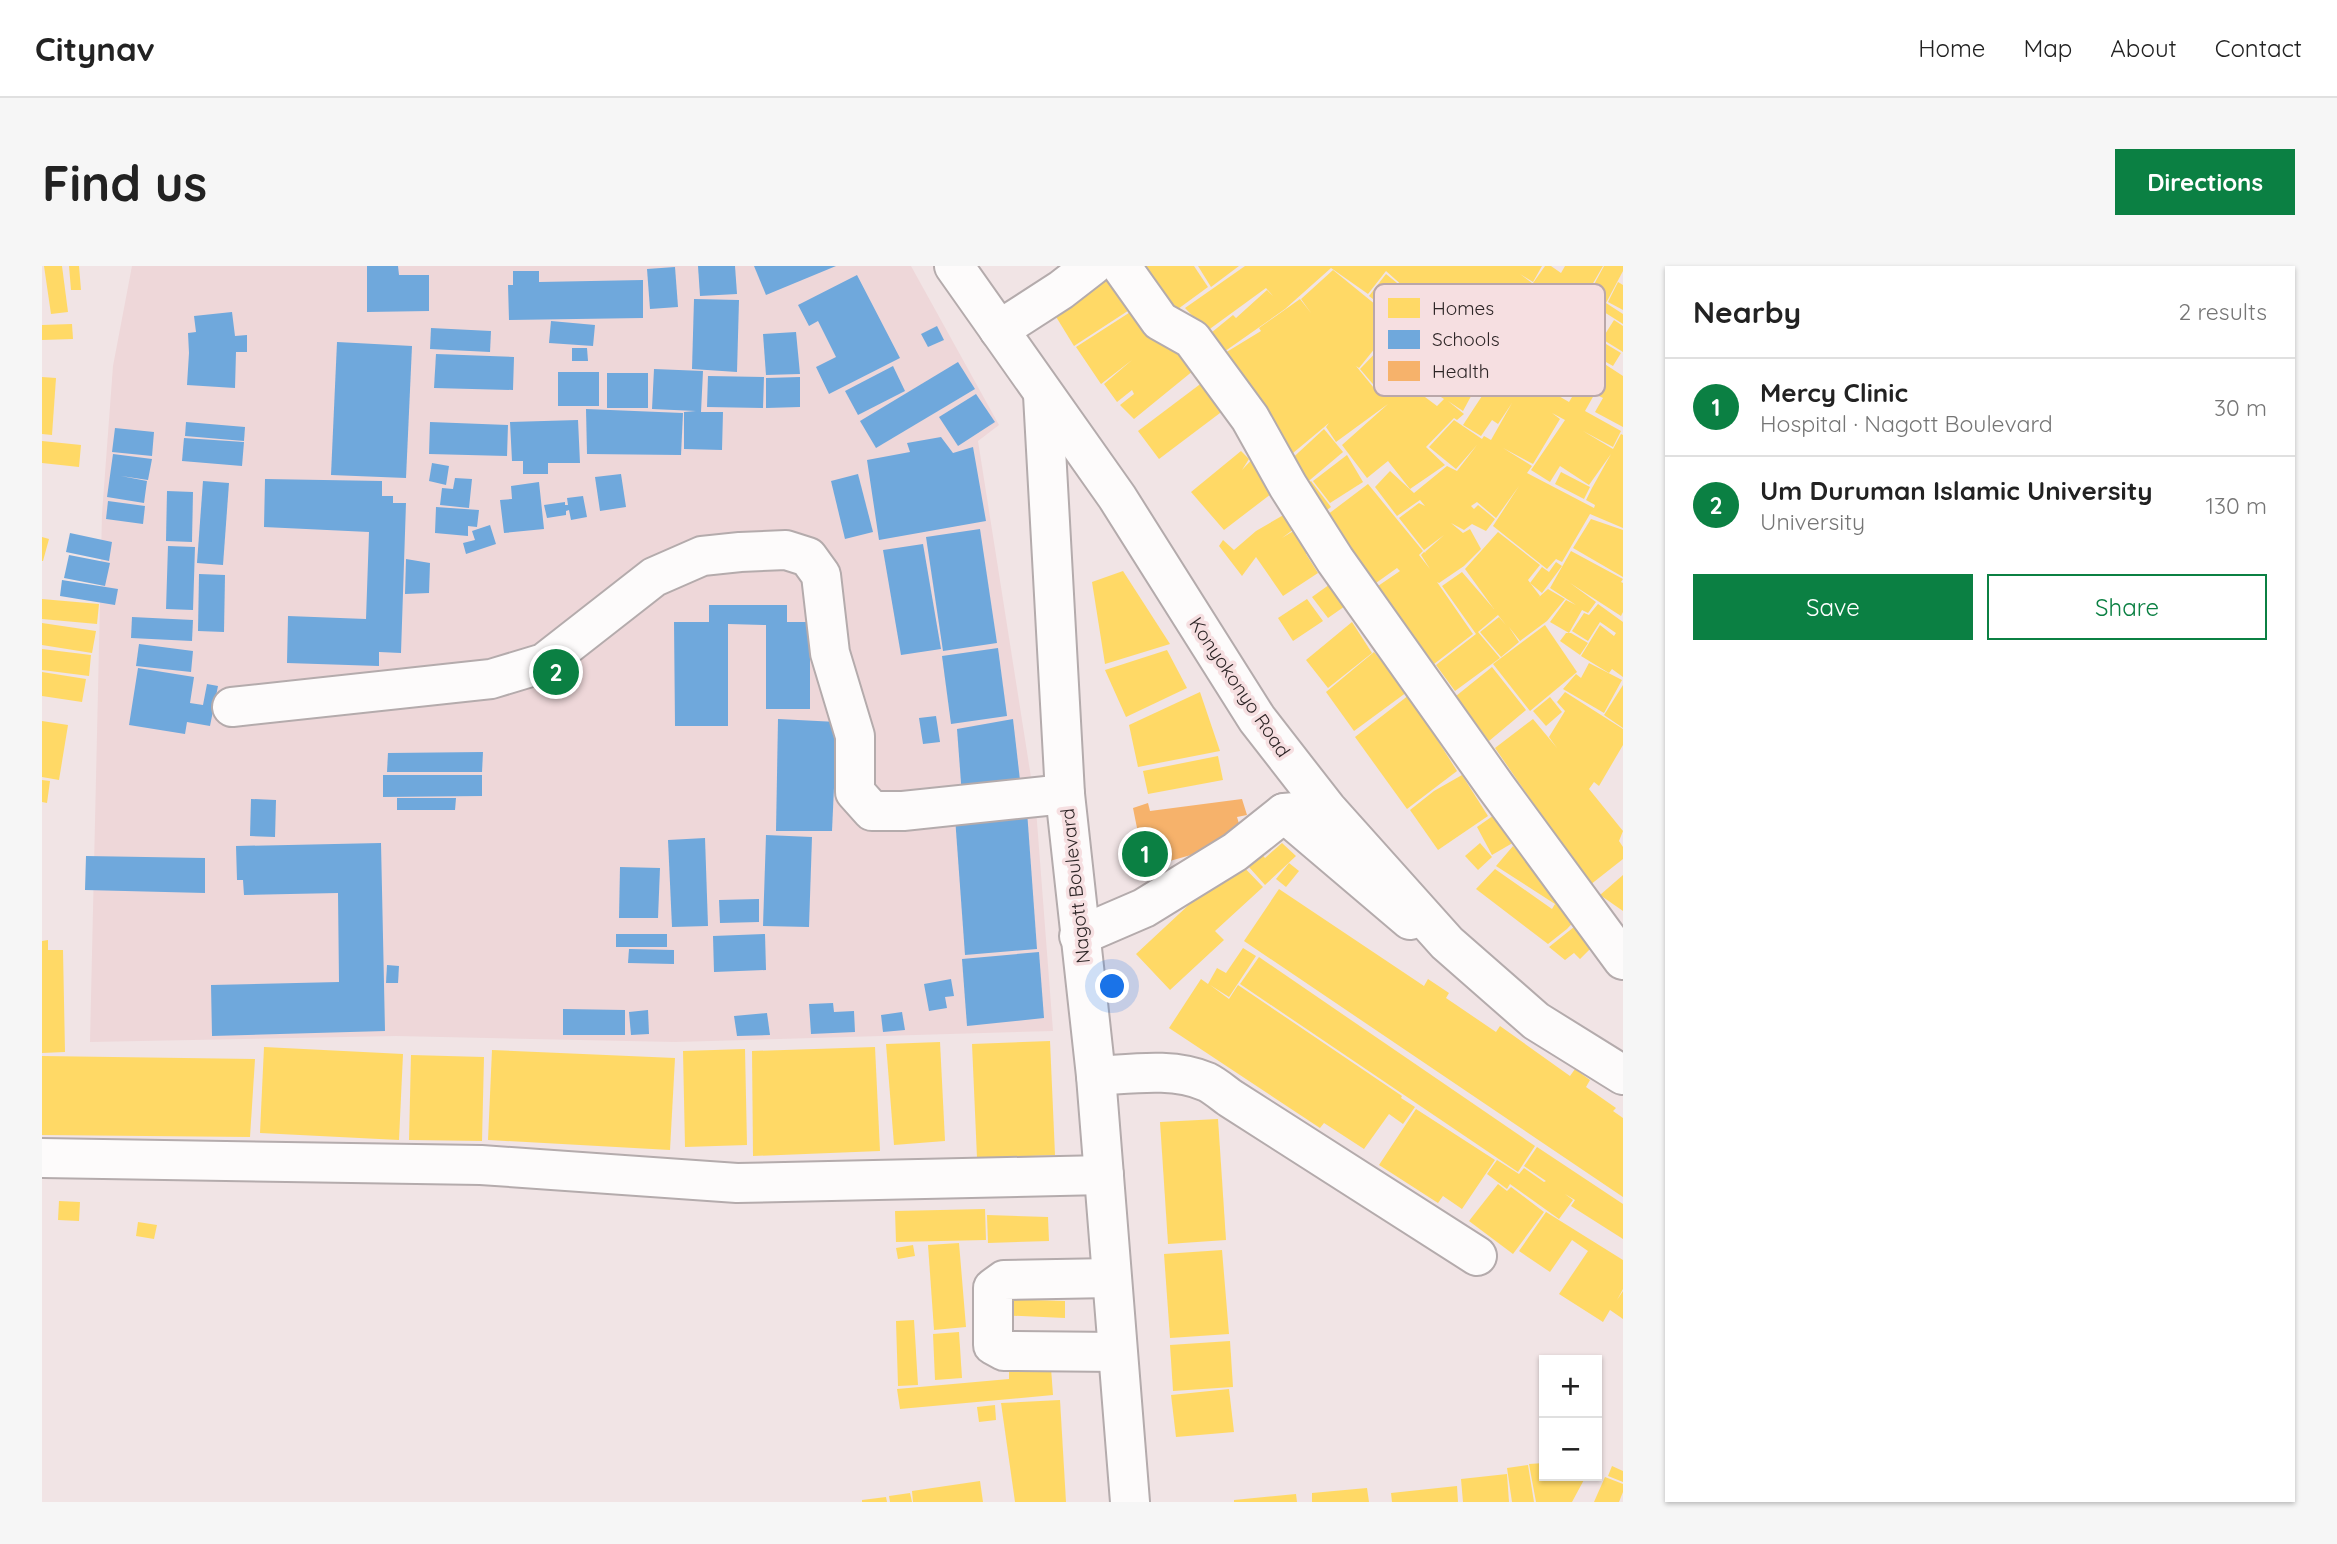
<!DOCTYPE html>
<meta charset="utf-8">
<style>
body{margin:0;font-family:Quicksand,sans-serif;background:#f6f6f6;color:#222}
.controls{position:absolute;right:21px;bottom:21px;display:grid;overflow:hidden;border-radius:0px;box-shadow:0 2px 5px #0004}
.controls button{width:63px;height:63px;display:grid;place-items:center;padding:0;border:0;border-bottom:2px solid #e0e0e0;background:#fff;color:#222;font:35px sans-serif}
.you{position:absolute;left:1071px;top:721px;width:24px;height:24px;margin:-18px;border:5px solid #fff;border-radius:50%;background:#1a73e8;box-shadow:0 0 0 10px #1a73e833}
.badge{display:grid;place-items:center;width:46px;height:46px;border-radius:50%;background:#0b8043;color:#fff;font-size:23px;font-weight:700}
.pin{position:absolute;translate:-50% -50%;border:4px solid #fff;box-shadow:0 2px 7px #0006}
.list{margin:0;padding:0;list-style:none}
h2{display:flex;justify-content:space-between;align-items:center;height:91px;margin:0;padding:0 28px;font-size:30px}
h2 small{font-size:23px;font-weight:400;color:#767676}
.list li{display:grid;grid-template-columns:46px 1fr auto;gap:21px;align-items:center;box-sizing:border-box;height:98px;padding:0 28px;border-top:2px solid #e0e0e0}
.list b{display:block;font-size:26px;white-space:nowrap}
.list p{margin:0;font-size:23px;white-space:nowrap;color:#767676}
.list em{font-size:23px;font-style:normal;color:#767676}
.actions{display:flex;gap:14px;padding:21px 28px}
.actions a{flex:1;padding:16px 0;border:2px solid #0b8043;border-radius:0px;text-align:center;font-size:24px;color:#0b8043}
.actions .main{background:#0b8043;color:#fff}
.map{position:relative;flex:none;width:1581px;height:1236px;overflow:hidden;border-radius:0px}
header{display:flex;align-items:center;gap:42px;box-sizing:border-box;height:98px;padding:0 35px;background:#fff;border-bottom:2px solid #e0e0e0}
header strong{font-size:33px}
nav{display:flex;gap:38px;margin-inline-start:auto;font-size:24px}
.intro{display:flex;align-items:center;justify-content:space-between;box-sizing:border-box;height:168px;padding:0 42px}
h1{margin:0;font-size:49px}
.button{padding:18px 32px;border-radius:0px;background:#0b8043;color:#fff;font-size:24px;font-weight:700}
main{display:flex;gap:42px;padding:0 42px}
aside{flex:1;background:#fff;border-radius:0px;box-shadow:0 2px 5px #0004}
.map>svg:first-child{display:block}
.built{fill:#eed7d9}
.homes{fill:#ffd966;fill-rule:evenodd}
.schools{fill:#6fa8dc}
.health{fill:#f6b26b}
.lines{fill:none;stroke-linecap:round;stroke-linejoin:round}
.minor-casing{stroke:#b4abac;stroke-width:42}
.major-casing{stroke:#b4abac;stroke-width:42}
.minor{stroke:#fdfbfb;stroke-width:38}
.major{stroke:#fdfbfb;stroke-width:38}
.labels{text-anchor:middle;stroke-width:7;stroke-linejoin:round;paint-order:stroke}
.street-label{font-size:19px;fill:#2d2526;stroke:#f6dfe1}
.key{fill:#f6dfe1;stroke:#baa7a9;stroke-width:2}
.key-label{font-size:19px;fill:#2d2526}
</style>
<header>
<strong>Citynav</strong>
<nav><a>Home</a><a>Map</a><a>About</a><a>Contact</a></nav>
</header>
<div class="intro"><h1>Find us</h1><a class="button">Directions</a></div>
<main>
<div class="map">
<svg width="1581" height="1236" viewBox="0 0 1581 1236">
<rect width="100%" height="100%" fill="#f1e4e5"/>
<!-- built -->
<path class="built" d="M90,0H869L957,159L936,175L994,543L1011,765L633,776L354,770L48,776L60,248L71,100Z"/>
<!-- homes -->
<g class="homes">
<path d="M2,0H20L26,46L9,48Z"/>
<path d="M27,0H37L39,24H29Z"/>
<path d="M1067,0L1098,37L1032,80L1008,41Z"/>
<path d="M1084,0H1152L1166,21L1125,51Z"/>
<path d="M1156,0H1197L1169,21Z"/>
<path d="M1203,0H1500L1491,16L1478,8L1490,17L1489,20L1491,18L1500,25L1491,17L1503,0H1509L1519,7L1523,0H1561L1546,26L1531,20L1513,46L1518,48L1533,21L1544,27L1540,34L1543,35L1562,0H1581V5L1564,37L1581,48V58L1562,46L1553,63L1531,51L1524,65L1529,57L1579,87L1571,100L1520,71L1506,99L1507,100L1496,118L1527,136L1530,131L1522,127L1529,116L1552,129L1543,145L1579,165L1571,181L1541,165L1571,183L1579,168L1581,169V262L1548,248L1520,296L1514,293L1505,303L1451,260L1477,220L1454,252L1435,236L1429,240L1432,243L1436,239L1453,253L1444,265L1430,258L1422,264L1409,257L1421,267L1428,263L1439,283L1422,300L1397,317L1395,316L1431,368L1392,398L1336,320L1358,305L1355,302L1334,317L1285,249L1326,218L1381,285L1377,289L1388,303L1379,289L1382,286L1384,287L1383,286L1402,269L1382,284L1357,252L1377,237L1383,240L1378,234L1355,250L1333,221L1348,205L1372,227L1405,200L1415,205L1435,179L1414,203L1387,181L1412,154L1440,173L1442,170L1449,174L1470,137L1456,158L1450,154L1439,170L1421,159L1472,81L1470,80L1479,66L1478,65L1461,96L1391,47L1344,5L1326,28L1289,2L1243,43L1179,88L1164,71L1191,49L1194,52L1225,24L1231,30L1224,22L1165,65L1143,42ZM1510,147L1523,154L1489,204L1508,216L1518,200L1547,219L1569,188L1550,222L1553,223L1550,222L1544,234L1553,239L1552,242L1485,207L1490,200L1461,182L1491,198L1518,153Z"/>
<path d="M1291,4L1377,74L1372,80L1367,78L1434,121L1421,145L1406,135L1422,148L1415,154L1412,152L1384,181L1403,199L1368,223L1346,195L1325,212L1300,179L1346,138L1294,176L1284,161L1287,157L1245,192L1178,90L1219,65L1217,62L1258,33L1269,47L1259,33ZM1338,76L1342,78L1318,103L1336,124L1369,84L1358,100L1375,112L1378,109L1397,120L1393,127L1402,133L1395,140L1371,122L1373,113L1357,102L1336,127L1314,100L1317,102Z"/>
<path d="M1344,8L1365,25L1348,46L1327,30Z"/>
<path d="M1576,16L1581,19V44L1566,36Z"/>
<path d="M1093,43L1157,100L1092,153L1078,139L1092,128L1090,124L1075,136L1062,118L1090,94L1059,118L1034,81Z"/>
<path d="M1572,54L1581,60V86L1560,73Z"/>
<path d="M30,58L31,73L0,74V59Z"/>
<path d="M1555,93L1581,110V161L1553,146L1561,132L1555,129L1563,113L1555,126L1541,118Z"/>
<path d="M0,111L14,112L10,169L0,168Z"/>
<path d="M1161,116L1182,144L1117,193L1096,165Z"/>
<path d="M1282,163L1301,186L1262,219L1244,198Z"/>
<path d="M0,175L39,179L37,201L0,197Z"/>
<path d="M1199,185L1207,193L1200,204L1215,188L1242,218L1182,264L1149,226Z"/>
<path d="M1305,189L1321,216L1288,237L1271,215Z"/>
<path d="M1519,206L1548,221L1542,233L1513,218Z"/>
<path d="M1269,215L1289,241L1281,247L1261,221Z"/>
<path d="M1245,247L1256,260L1240,272L1253,264L1268,284L1264,288L1276,307L1241,330L1214,291L1200,310L1177,280L1181,274L1192,284L1214,265Z"/>
<path d="M1549,253L1581,264V311L1531,282Z"/>
<path d="M1456,266L1498,299L1486,314L1498,330L1496,332L1506,323L1523,333L1505,355L1478,375L1467,361L1477,376L1459,391L1438,366L1457,351L1464,359L1456,349L1436,366L1458,392L1413,425L1394,399L1434,368L1400,320L1420,306L1452,343L1423,303Z"/>
<path d="M0,271L7,273L1,295H0Z"/>
<path d="M1529,285L1581,313L1579,316L1581,317V346L1579,350L1528,317L1554,336L1546,347L1540,344L1527,367L1508,356L1524,334L1534,339L1508,322Z"/>
<path d="M1514,296L1520,300L1500,327L1488,317L1500,301L1507,306Z"/>
<path d="M1081,305L1128,378L1063,398L1050,316Z"/>
<path d="M1298,311L1313,333L1286,352L1270,331Z"/>
<path d="M0,333L57,338L55,358L0,353Z"/>
<path d="M1265,333L1281,355L1251,375L1236,352Z"/>
<path d="M1556,338L1581,356V411L1570,403L1567,407L1539,390L1558,359L1572,370L1574,367L1558,356L1546,375L1530,365L1542,347L1547,349Z"/>
<path d="M1310,356L1330,387L1286,422L1264,394Z"/>
<path d="M0,357L54,365L50,387L0,379Z"/>
<path d="M1503,359L1535,406L1488,445L1451,398Z"/>
<path d="M1524,367H1529L1546,377L1538,389L1518,375Z"/>
<path d="M0,383L49,389L47,410L0,404Z"/>
<path d="M1125,384L1145,422L1084,451L1063,404Z"/>
<path d="M1332,386L1365,426L1312,465L1284,426Z"/>
<path d="M1547,397L1580,414L1562,447L1521,423L1534,408L1539,412Z"/>
<path d="M1450,401L1484,444L1447,475L1414,430Z"/>
<path d="M0,406L44,413L40,436L0,430Z"/>
<path d="M1581,419V462L1562,449Z"/>
<path d="M1158,426L1178,485L1096,501L1087,459Z"/>
<path d="M1523,426L1581,463V479L1557,520L1552,516L1547,523L1581,565L1577,575L1581,581V593L1548,619L1453,482L1491,453L1515,482L1507,471L1523,445L1515,436Z"/>
<path d="M1367,429L1415,505L1365,543L1313,471Z"/>
<path d="M1508,431L1520,446L1504,460L1491,445Z"/>
<path d="M0,455L26,459L17,514L0,511Z"/>
<path d="M1176,490L1181,514L1106,528L1101,505Z"/>
<path d="M1420,509L1446,550L1396,584L1368,544L1392,525Z"/>
<path d="M0,514L8,515L5,537L0,536Z"/>
<path d="M1455,547L1474,575L1450,589L1435,561Z"/>
<path d="M1240,577L1254,590L1223,619L1198,591L1211,578L1223,592Z"/>
<path d="M1438,577L1450,591L1436,604L1423,590Z"/>
<path d="M1471,580L1536,651L1525,663L1506,678L1434,623L1453,603L1510,643L1513,638L1454,600Z"/>
<path d="M1195,594L1221,621L1173,665L1182,674L1128,724L1094,688Z"/>
<path d="M1247,597L1257,605L1244,621L1234,613Z"/>
<path d="M1581,609V645L1558,629Z"/>
<path d="M1237,623L1382,720L1386,713L1407,727L1404,732L1454,766L1458,760L1528,810L1533,803L1548,814L1544,821L1574,842L1571,845L1581,852V931L1202,675Z"/>
<path d="M1532,661L1551,680L1538,693L1532,687L1523,694L1507,681Z"/>
<path d="M6,674V684H21L23,786L0,787V675Z"/>
<path d="M1201,682L1214,690L1187,731L1168,719L1187,733L1196,719L1360,830L1359,832L1373,841L1361,858L1347,848L1322,883L1282,857L1278,862L1127,762L1159,713L1166,718L1175,702L1184,707Z"/>
<path d="M1217,691L1493,880L1476,906L1198,718Z"/>
<path d="M1008,775L1013,889L935,892L930,778Z"/>
<path d="M898,776L903,875L852,879L844,778Z"/>
<path d="M222,781L361,788L357,874L218,867Z"/>
<path d="M833,781L838,885L711,890L710,785Z"/>
<path d="M703,783L705,879L643,881L641,785Z"/>
<path d="M450,784L633,792L628,884L446,874Z"/>
<path d="M369,789L442,791L440,875L367,874Z"/>
<path d="M0,790L213,793L208,871L0,869Z"/>
<path d="M1374,843L1453,894L1420,943L1401,930L1396,937L1337,899Z"/>
<path d="M1176,853L1184,974L1126,978L1118,856Z"/>
<path d="M1495,881L1581,938V973L1529,940L1533,934L1523,928L1531,934L1517,953L1468,918L1465,923L1445,908L1455,894L1477,908L1482,902L1502,916L1504,915L1482,900Z"/>
<path d="M1456,918L1465,925L1469,921L1502,946L1471,988L1427,955Z"/>
<path d="M17,935L38,936L37,955L16,954Z"/>
<path d="M943,943L944,974L854,976L853,945Z"/>
<path d="M1504,946L1581,994V1023L1575,1034L1581,1025V1053L1568,1044L1561,1056L1517,1028L1546,985L1530,974L1508,1006L1477,985Z"/>
<path d="M945,949L1006,951L1007,975L946,977Z"/>
<path d="M96,956L115,959L112,973L94,970Z"/>
<path d="M917,977L924,1061L892,1064L886,979Z"/>
<path d="M871,979L873,990L856,993L854,982Z"/>
<path d="M1180,984L1187,1068L1128,1072L1122,988Z"/>
<path d="M956,1033L1023,1035V1052L955,1049Z"/>
<path d="M872,1054L876,1119L856,1120L854,1055Z"/>
<path d="M917,1066L920,1112L893,1114L891,1068Z"/>
<path d="M1188,1075L1191,1121L1131,1125L1128,1079Z"/>
<path d="M1009,1102L1011,1129L858,1143L855,1123L967,1113V1105Z"/>
<path d="M1187,1123L1192,1166L1134,1171L1129,1129Z"/>
<path d="M1018,1134L1024,1236H973L959,1137Z"/>
<path d="M953,1139L954,1154L937,1156L935,1141Z"/>
<path d="M1502,1197V1210H1544L1530,1236H1494L1487,1198Z"/>
<path d="M1486,1199L1492,1236H1470L1465,1202Z"/>
<path d="M1570,1200L1581,1205V1216L1566,1210Z"/>
<path d="M1465,1208L1467,1236H1421L1419,1213Z"/>
<path d="M1563,1211L1581,1218V1226L1577,1236H1552Z"/>
<path d="M938,1215L941,1236H871L870,1225Z"/>
<path d="M1415,1220L1416,1236H1350L1349,1227Z"/>
<path d="M1325,1222L1327,1236H1270V1227Z"/>
<path d="M868,1227L870,1236H848L847,1230Z"/>
<path d="M1254,1228L1255,1236H1192V1234Z"/>
<path d="M844,1231L845,1236H820V1234Z"/>
</g>
<!-- schools -->
<g class="schools">
<path d="M325,0H356L357,9H387V45L325,46Z"/>
<path d="M656,0H693L695,28L658,30Z"/>
<path d="M712,0H794L724,29Z"/>
<path d="M633,1L636,41L608,43L605,3Z"/>
<path d="M471,5H497V16L601,14V52L467,54L466,19H471Z"/>
<path d="M815,9L858,92L787,128L774,101L794,91L776,55L767,60L756,39Z"/>
<path d="M652,33L697,34L695,106L650,103Z"/>
<path d="M190,46L193,70L205,69V86H194L193,122L145,119L147,87L146,67L154,66L152,50Z"/>
<path d="M509,55L553,59L551,80L507,77Z"/>
<path d="M895,60L902,74L886,81L879,68Z"/>
<path d="M389,62L449,65L448,86L388,83Z"/>
<path d="M754,66L758,108L724,109L721,68Z"/>
<path d="M295,76L370,80L364,212L289,209Z"/>
<path d="M530,82H545L546,95H530Z"/>
<path d="M394,88L472,91L471,124L392,122Z"/>
<path d="M916,96L933,123L834,182L818,155Z"/>
<path d="M851,100L863,125L816,149L803,125Z"/>
<path d="M612,103L661,105L659,146H681L680,184L642,183V146L654,145L610,143Z"/>
<rect x="516" y="106" width="41" height="34"/>
<rect x="565" y="107" width="41" height="35"/>
<path d="M666,110L722,111L721,142L665,141Z"/>
<path d="M758,111V141L724,142V112Z"/>
<path d="M934,128L953,156L916,180L897,151Z"/>
<path d="M544,143L641,147L639,189L545,188Z"/>
<path d="M536,154L538,197H506V208H481V195H470L468,156Z"/>
<path d="M144,156L203,161L202,175L143,170Z"/>
<path d="M388,156L466,159L465,190L387,188Z"/>
<path d="M73,162L112,166L110,190L70,186Z"/>
<path d="M899,171L911,187L931,181L944,255L837,274L825,194L868,186L865,177Z"/>
<path d="M142,172L202,176L200,200L140,195Z"/>
<path d="M71,188L110,193L106,214L79,210L105,215L102,237L65,231Z"/>
<path d="M390,197L407,200L404,219L387,215Z"/>
<path d="M579,208L584,241L558,245L553,211Z"/>
<path d="M816,208L831,266L803,273L789,215Z"/>
<path d="M413,212L430,213L427,242L398,239L400,222L411,223Z"/>
<path d="M223,213L340,215V230H351V237H364L359,387L337,386V400L245,397L246,350L324,353L327,266L222,261Z"/>
<path d="M161,215L187,217L181,299L155,297Z"/>
<path d="M497,216L502,263L462,267L458,234L470,233L469,220Z"/>
<path d="M125,225L151,226L150,276L124,275Z"/>
<path d="M541,230L545,251L529,254L527,244L524,245V249L505,252L502,239L523,236V239H526L525,232Z"/>
<path d="M66,235L103,240L101,258L64,253Z"/>
<path d="M394,241L437,244L435,261L426,260V270L393,267Z"/>
<path d="M448,259L454,278L424,288L421,277L433,274L430,265Z"/>
<path d="M938,263L955,377L901,385L884,271Z"/>
<path d="M28,267L70,276L67,295L24,286Z"/>
<path d="M881,278L899,383L859,389L841,284Z"/>
<path d="M126,280L153,281L151,344L124,343Z"/>
<path d="M27,289L68,297L63,320L22,312Z"/>
<path d="M364,293L388,297L387,327L363,328Z"/>
<path d="M157,308L183,309L182,366L156,365Z"/>
<path d="M20,314L76,323L73,339L18,330Z"/>
<path d="M667,339H745V356H768V443H724V359L686,358V460H633L632,356H667Z"/>
<path d="M90,351L151,354L150,375L89,372Z"/>
<path d="M97,378L151,385L149,406L94,400Z"/>
<path d="M956,382L965,450L909,458L900,390Z"/>
<path d="M96,402L152,411L148,437L161,439L165,418L176,420L168,460L145,456L143,468L87,459Z"/>
<path d="M894,450L898,476L881,478L877,452Z"/>
<path d="M736,453L795,456L790,565H734Z"/>
<path d="M971,453L979,523L920,530L915,463Z"/>
<path d="M441,486L440,506H345L346,487Z"/>
<path d="M341,509H440V530L341,531Z"/>
<path d="M355,532H414L413,544H355Z"/>
<path d="M209,533L234,534L233,571L208,570Z"/>
<path d="M985,545L995,683L923,689L913,551Z"/>
<path d="M724,569L770,571L767,661L721,660Z"/>
<path d="M663,572L666,660L630,661L626,574Z"/>
<path d="M339,577L343,765L170,770L169,719L297,716L296,627L202,629L201,614H195L194,580Z"/>
<path d="M44,590L163,592V627L43,624Z"/>
<path d="M578,601L618,602L616,652H577Z"/>
<path d="M717,633V656L678,657L677,634Z"/>
<rect x="574" y="668" width="51" height="13"/>
<path d="M723,668L724,704L672,706L671,670Z"/>
<path d="M587,683L632,684V698L586,697Z"/>
<path d="M997,686L1002,752L925,760L920,693Z"/>
<path d="M345,699L357,700L356,717H344Z"/>
<path d="M909,713L912,730L903,731L905,742L887,745L882,718Z"/>
<path d="M791,737L792,746L812,745L813,766L769,768L767,738Z"/>
<path d="M521,743L583,744V769H521Z"/>
<path d="M606,744L607,768L589,769L587,746Z"/>
<path d="M860,746L863,764L841,766L839,749Z"/>
<path d="M725,747L728,769L695,770L692,750Z"/>
</g>
<!-- health -->
<path class="health" d="M1200,533L1205,549L1195,551L1202,574L1103,602L1091,542L1106,537L1108,545Z"/>
<g class="lines">
<defs>
<g id="minor">
<path d="M1079,0L1118,55L1150,73L1208,152L1246,220L1293,294L1454,521L1581,694"/>
<path d="M957,64L1019,24L1050,0"/>
<path d="M1001,129L1023,528L1054,810L1088,1236"/>
<path d="M190,441L449,413L502,397L612,311L660,290L698,286L744,284L766,291L779,309L788,387L813,470V526L830,545H861L1023,528"/>
<path d="M1242,547L1368,654"/>
<path d="M1037,670L1102,642L1193,586L1242,547L1265,545"/>
<path d="M1054,810C1089,808 1131,801 1165,816C1173,820 1181,827 1188,832L1435,990"/>
<path d="M0,892L439,899L695,917L1062,909"/>
<path d="M1069,1012L962,1014L951,1022V1079L962,1085L1075,1086"/>
</g>
<path id="major" d="M912,0L1075,231L1215,453L1285,543L1405,677L1494,755L1581,809"/>
</defs>
<!-- minor casing -->
<use href="#minor" class="minor-casing"/>
<!-- major casing -->
<use href="#major" class="major-casing"/>
<!-- minor -->
<use href="#minor" class="minor"/>
<!-- major -->
<use href="#major" class="major"/>
</g>
<g class="labels">
<!-- street labels -->
<g class="street-label">
<text transform="translate(1198 421) rotate(56)" y="7">Konyokonyo Road</text>
<text transform="translate(1033 620) rotate(-96)" y="7">Nagott Boulevard</text>
</g>
</g>
<!-- legend -->
<rect x="1332" y="18" width="231" height="112" rx="10" class="key"/>
<rect x="1346" y="32" width="32" height="20" fill="#ffd966"/>
<rect x="1346" y="64" width="32" height="19" fill="#6fa8dc"/>
<rect x="1346" y="95" width="32" height="20" fill="#f6b26b"/>
<g class="key-label">
<text x="1390" y="49">Homes</text>
<text x="1390" y="80">Schools</text>
<text x="1390" y="112">Health</text>
</g>
</svg>
<div class="controls">
<button>+</button>
<button>−</button>
</div>
<div class="you"></div>
<div class="pin badge" style="left:1103px;top:588px">1</div>
<div class="pin badge" style="left:514px;top:406px">2</div>
</div>
<aside>
<h2>Nearby<small>2 results</small></h2>
<ul class="list">
<li><span class="badge">1</span><div><b>Mercy Clinic</b><p>Hospital · Nagott Boulevard</p></div><em>30 m</em></li>
<li><span class="badge">2</span><div><b>Um Duruman Islamic University</b><p>University</p></div><em>130 m</em></li>
</ul>
<div class="actions"><a class="main">Save</a><a>Share</a></div>
</aside>
</main>
